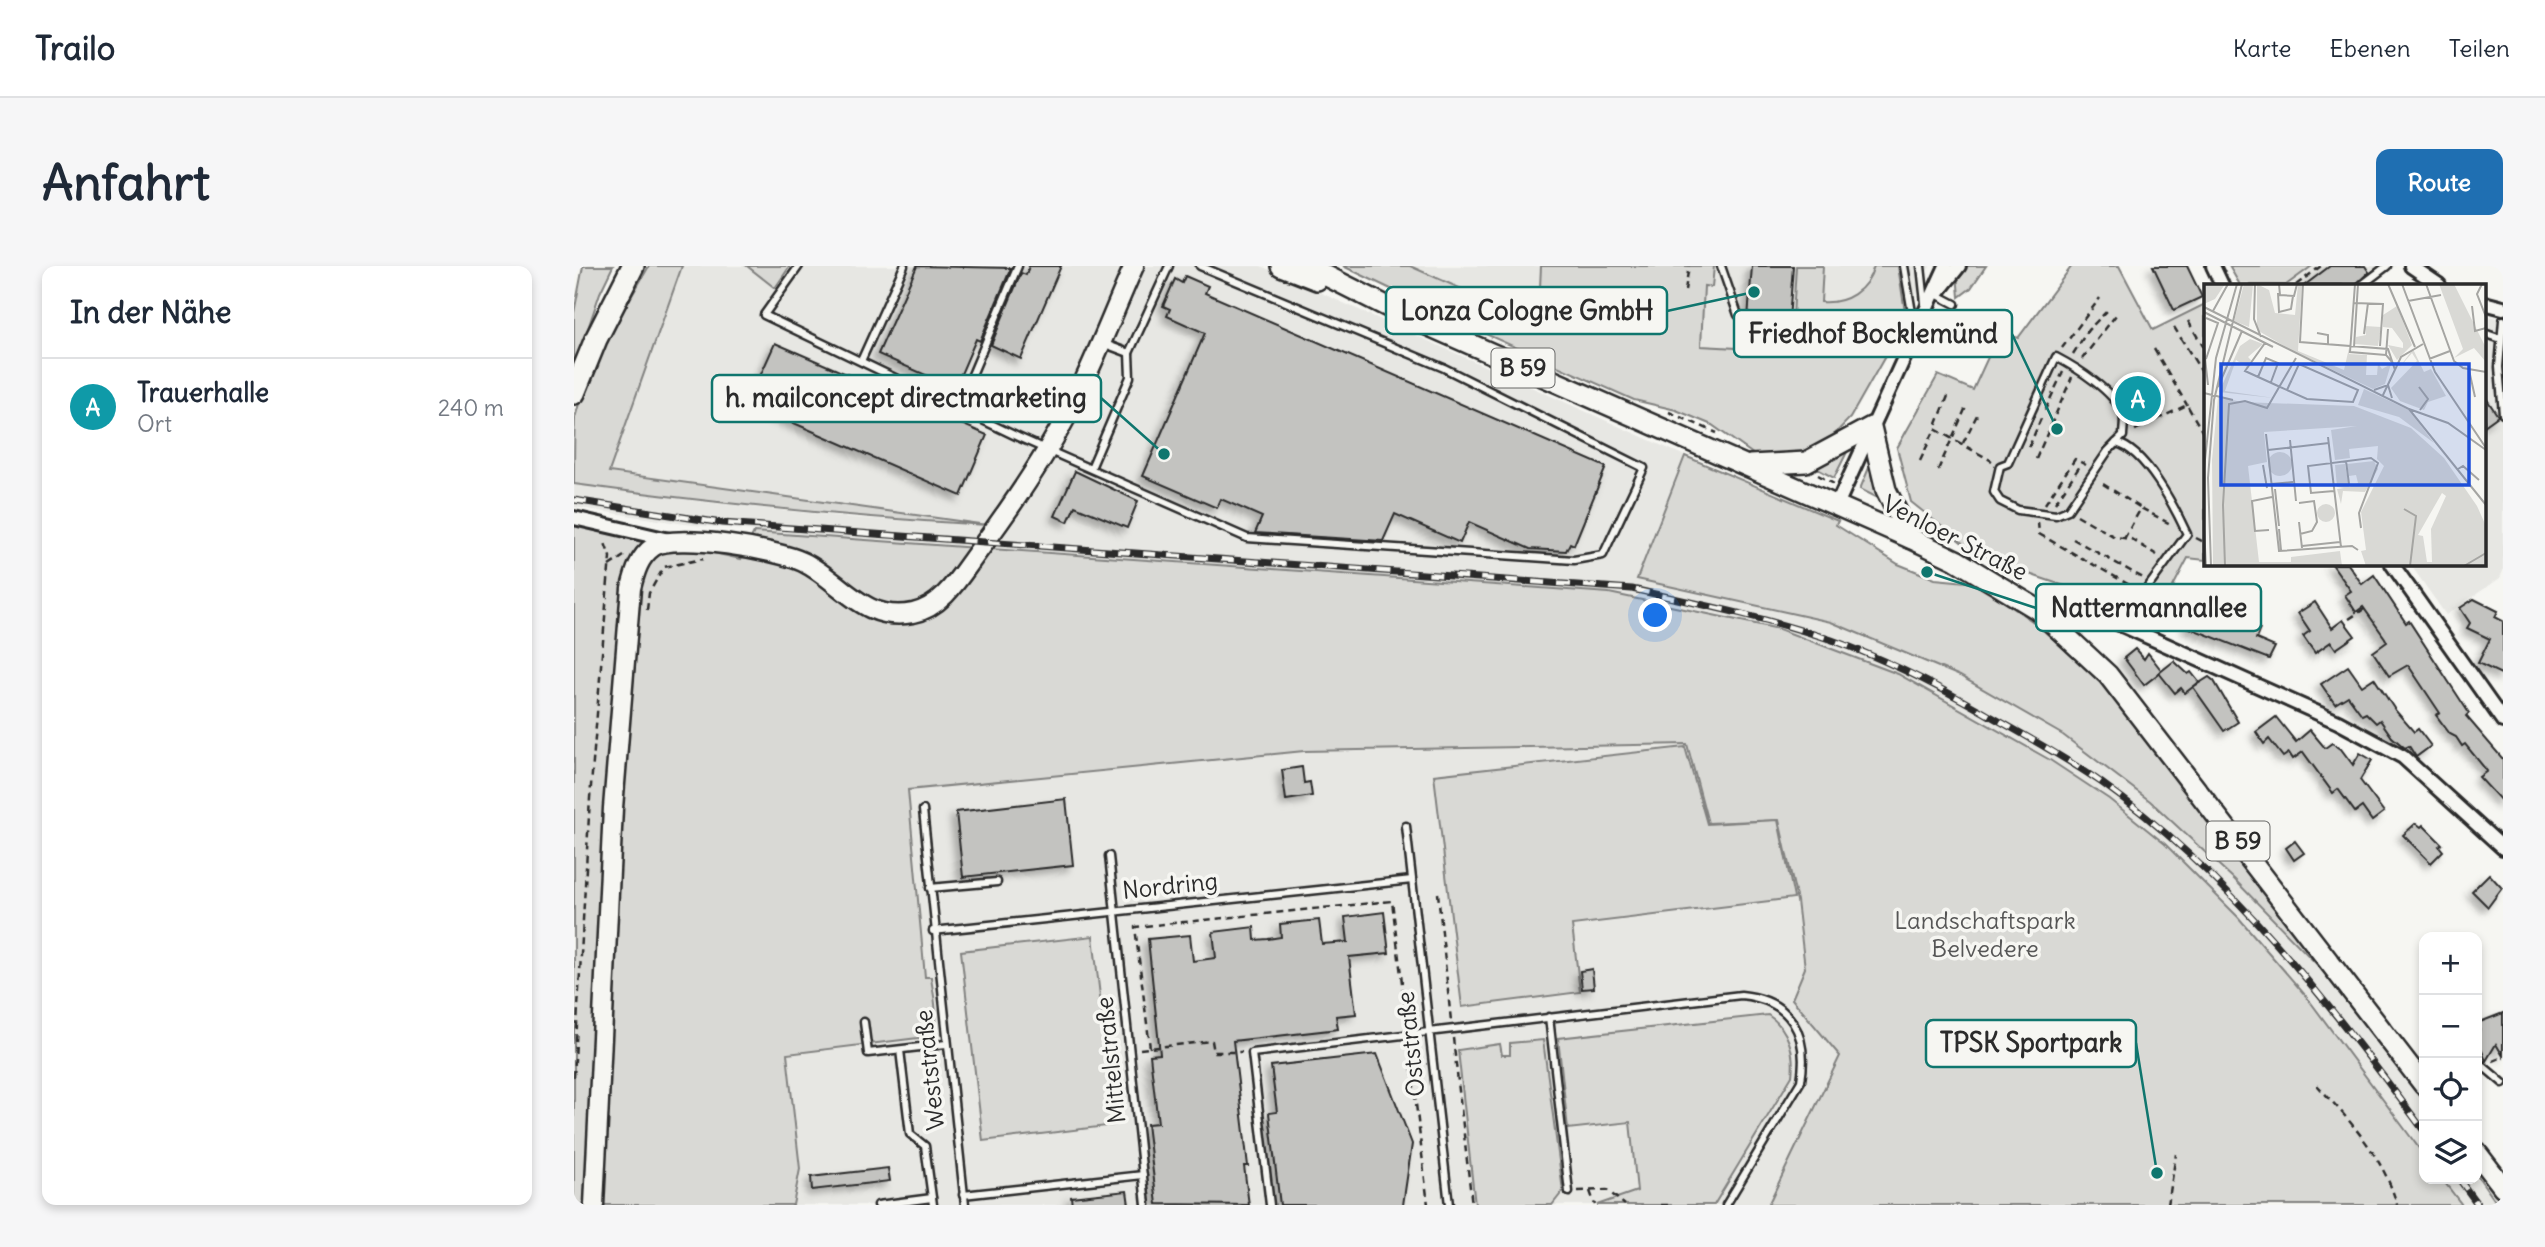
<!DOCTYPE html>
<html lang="de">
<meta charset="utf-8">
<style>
body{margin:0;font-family:Delius,sans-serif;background:#f6f6f7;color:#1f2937}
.controls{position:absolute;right:21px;bottom:21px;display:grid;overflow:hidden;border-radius:14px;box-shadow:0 4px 10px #0003}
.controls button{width:63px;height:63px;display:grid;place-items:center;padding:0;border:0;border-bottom:2px solid #e0e1e3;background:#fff;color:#1f2937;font:35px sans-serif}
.you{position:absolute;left:1082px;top:350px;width:24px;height:24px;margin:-18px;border:5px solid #fff;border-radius:50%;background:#1a73e8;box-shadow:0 0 0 10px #1a73e833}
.badge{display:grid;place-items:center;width:46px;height:46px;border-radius:50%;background:#1f6fb2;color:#fff;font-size:23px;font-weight:700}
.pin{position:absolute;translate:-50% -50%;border:4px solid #fff;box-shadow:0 2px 7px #0006}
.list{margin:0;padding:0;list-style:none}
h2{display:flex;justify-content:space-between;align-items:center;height:91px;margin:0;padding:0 28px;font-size:30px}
h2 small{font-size:23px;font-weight:400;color:#747a83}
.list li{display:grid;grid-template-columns:46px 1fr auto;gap:21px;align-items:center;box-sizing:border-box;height:98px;padding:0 28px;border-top:2px solid #e0e1e3}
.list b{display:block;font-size:26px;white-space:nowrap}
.list p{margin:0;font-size:23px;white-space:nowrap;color:#747a83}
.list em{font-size:23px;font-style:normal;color:#747a83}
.icon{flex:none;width:38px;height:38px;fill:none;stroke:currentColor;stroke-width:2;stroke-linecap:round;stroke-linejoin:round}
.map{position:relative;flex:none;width:1929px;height:939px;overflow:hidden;border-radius:14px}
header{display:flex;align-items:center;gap:42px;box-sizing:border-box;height:98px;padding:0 35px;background:#fff;border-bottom:2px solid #e0e1e3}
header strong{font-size:33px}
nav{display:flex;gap:38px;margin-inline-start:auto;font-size:24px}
.intro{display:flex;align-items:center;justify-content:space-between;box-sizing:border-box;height:168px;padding:0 42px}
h1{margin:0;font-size:49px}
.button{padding:18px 32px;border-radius:14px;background:#1f6fb2;color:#fff;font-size:24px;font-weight:700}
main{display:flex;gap:42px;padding:0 42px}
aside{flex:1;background:#fff;border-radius:14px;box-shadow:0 4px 10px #0003}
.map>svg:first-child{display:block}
.built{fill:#e7e7e3}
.green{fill:#d9d9d5;stroke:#828280;stroke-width:2}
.building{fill:#c3c3c0;stroke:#2b2b2b;stroke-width:2;filter:url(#shadow)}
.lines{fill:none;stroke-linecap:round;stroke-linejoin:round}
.lane-casing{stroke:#2b2b2b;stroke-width:11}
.street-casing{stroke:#2b2b2b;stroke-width:18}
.secondary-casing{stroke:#2b2b2b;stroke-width:23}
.primary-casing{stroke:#2b2b2b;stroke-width:24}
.highway-casing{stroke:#2b2b2b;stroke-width:26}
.path{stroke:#2b2b2b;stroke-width:2.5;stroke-dasharray:7 5;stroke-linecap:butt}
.lane{stroke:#f6f6f2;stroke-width:6}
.street{stroke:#f6f6f2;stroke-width:12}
.secondary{stroke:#f6f6f2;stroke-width:18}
.primary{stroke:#f6f6f2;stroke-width:19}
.highway{stroke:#f6f6f2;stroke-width:21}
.rail-casing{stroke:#2b2b2b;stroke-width:7}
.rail{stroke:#f6f6f2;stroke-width:4.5;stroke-dasharray:13;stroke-linecap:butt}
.labels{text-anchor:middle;stroke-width:7;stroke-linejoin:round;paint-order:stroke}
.shield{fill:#f6f6f2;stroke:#686867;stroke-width:2}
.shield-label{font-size:23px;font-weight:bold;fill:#2b2b2b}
.street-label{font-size:24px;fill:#2b2b2b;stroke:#f6f6f2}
.park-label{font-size:24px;fill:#565656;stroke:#f6f6f2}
.inset-road{fill:none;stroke:#a5a5a2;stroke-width:2}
.view{fill:#1d4ed8;fill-opacity:0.15;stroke:#1d4ed8;stroke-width:3.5}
.inset-edge{fill:none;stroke:#2b2b2b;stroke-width:3.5}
.leader{fill:none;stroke:#0f766e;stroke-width:2.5}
.callout-dot{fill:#0f766e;stroke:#f6f6f2;stroke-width:2.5}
.callout{fill:#f6f6f2;stroke:#0f766e;stroke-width:2.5}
.callout-label{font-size:26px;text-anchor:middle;font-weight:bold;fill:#2b2b2b}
</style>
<header>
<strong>Trailo</strong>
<nav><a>Karte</a><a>Ebenen</a><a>Teilen</a></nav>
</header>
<div class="intro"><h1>Anfahrt</h1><a class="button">Route</a></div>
<main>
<aside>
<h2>In der Nähe<small></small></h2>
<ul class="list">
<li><span class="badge" style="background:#0f9aa8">A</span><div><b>Trauerhalle</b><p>Ort</p></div><em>240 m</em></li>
</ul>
</aside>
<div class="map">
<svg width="1929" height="939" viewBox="0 0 1929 939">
<defs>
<filter id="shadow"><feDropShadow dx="-5" dy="5" stdDeviation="3.5" flood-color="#0004"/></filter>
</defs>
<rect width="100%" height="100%" fill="#f6f6f2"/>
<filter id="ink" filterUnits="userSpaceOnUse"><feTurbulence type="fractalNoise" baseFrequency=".0143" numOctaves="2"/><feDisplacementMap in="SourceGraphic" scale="14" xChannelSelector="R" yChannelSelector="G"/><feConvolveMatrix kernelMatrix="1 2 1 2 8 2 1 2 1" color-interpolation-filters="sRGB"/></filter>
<g filter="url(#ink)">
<!-- built -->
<g class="built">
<path d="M108,0H173L200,22L216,0H687L1111,190L1064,313L1257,356L1386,409L1489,469L1576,535L1661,614L1757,713L1850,838V889L1732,730L1664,651L1591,578L1535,533L1476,494L1324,408L1205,363L1035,327L236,271L111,258L0,241V218L131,236L283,252L421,260L35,206Z"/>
<path d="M823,0H1356L1315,86L1278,152L1250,178Z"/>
<path d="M1738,0H1821L1796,19H1712Z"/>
<path d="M1910,49L1929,53V305L1926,312L1872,349L1836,298H1910Z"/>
<path d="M1114,478L1134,557L1205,553L1223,635L1231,702L1218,733L1266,790L1194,939H219L226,903L213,788L351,711L333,524L730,485Z"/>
<path d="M1903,909L1924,939H1888L1868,913H1903Z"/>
</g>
<!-- green -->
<g class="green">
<path d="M9,0H39L26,27L0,104V47Z"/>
<path d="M75,0H108L35,206L413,259C274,251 138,237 0,218C0,197 0,172 1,152C14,98 48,48 75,0Z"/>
<path d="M173,0H216L201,22Z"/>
<path d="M769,0H836L928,41L965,44L967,0H1140L1138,21L1130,20L1127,80L1217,85L1222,0H1249L1247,36C1272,38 1293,25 1300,0H1324L1331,46L1314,85L1276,152L1255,174L1232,186L1207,189L1179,188L1138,159L1102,144L1060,134L896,61Z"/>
<path d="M1387,0H1412L1397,22L1385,31L1383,7Z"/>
<path d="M1498,0H1545L1579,64L1631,38V294L1614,292L1582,353L1562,344L1437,302L1396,283L1337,236L1323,182L1364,109L1399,124L1426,65L1444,72Z"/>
<path d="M1655,0H1738L1712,19H1666Z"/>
<path d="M1274,184L1260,212L1238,200Z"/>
<path d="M1111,190L1264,255L1262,259L1324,298L1361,313L1403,317L1461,357L1522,411L1643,562L1757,713L1661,614L1576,535L1489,469L1386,410L1257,356L1063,313Z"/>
<path d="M1297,197L1310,235L1286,223Z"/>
<path d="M0,256L167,293L180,266L1035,327L1205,363L1324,408L1476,494L1535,533L1591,578L1664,651L1732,730L1850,889V913H1868L1888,939H1194L1266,790L1218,733L1231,702L1223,635L1205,554L1134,557L1113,478L730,485L334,524L351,711H357C359,732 372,766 344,772L213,788L226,903L219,939H0Z"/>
<path d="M1111,481L1133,558L1204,554L1220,632L998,659L1006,726L888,741L860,509Z"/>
<path d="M519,670L541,859L409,875L387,685Z"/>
<path d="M1194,749C1215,763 1221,787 1218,810L1140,939H1023L1063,925L1056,856L994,863L984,772Z"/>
<path d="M969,774L989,925L978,939H901L884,784L926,778L928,789H936V777Z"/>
<path d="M1903,903L1929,931V939H1924L1903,909Z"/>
</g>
<!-- building -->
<g class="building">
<path d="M343,0L437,2L406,75L402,73L381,122L304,88Z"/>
<path d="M455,0H487L447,93L417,79L447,7L452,9Z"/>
<path d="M1178,0H1219L1214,68L1173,66Z"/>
<path d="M1579,0H1613L1628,31L1600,44Z"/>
<path d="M1756,0H1791L1795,6L1781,19H1731Z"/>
<path d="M611,10L634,20L631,27L1032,201L1000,279L996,277L992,285L956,283L895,256L886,277L821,248L809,275L681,267L688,251L647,233L643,242L569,210L631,67L593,50L596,43L589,40L601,13L608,17Z"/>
<path d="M201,77L413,169L387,230L174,137Z"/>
<path d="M1565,120L1573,125L1569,141L1555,136L1558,124Z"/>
<path d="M1910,129L1924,150L1910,160Z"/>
<path d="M501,205L564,235L553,262L501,240L494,256L481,250Z"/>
<path d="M1758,298H1774L1788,318L1800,309L1832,357L1835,355L1895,447L1892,450L1929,493V537L1905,511L1913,505L1891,478L1888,480L1882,471L1876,468L1862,449L1866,447L1834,399L1815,410L1799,386L1813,376L1811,372L1789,341L1782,346L1771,329L1777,325Z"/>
<path d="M1900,333L1924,345L1921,351L1929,355V409L1904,397L1916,373L1893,362L1896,357L1886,342Z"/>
<path d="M1741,336L1758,362L1769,354L1781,370L1762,383L1757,376L1741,387L1729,370L1736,365L1724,347Z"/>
<path d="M1612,340L1662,362L1665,354L1686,363L1682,373L1701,381L1695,393L1613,361L1616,353L1608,350Z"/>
<path d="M1561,383L1570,393L1574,387L1588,405L1570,419L1550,392Z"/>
<path d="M1600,395L1614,408L1617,406L1625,416L1619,421L1635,411L1640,415L1664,456L1650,465L1619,421L1611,427L1607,422L1601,427L1585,407Z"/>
<path d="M1774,400L1788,420L1800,412L1821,444L1840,466L1844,463L1857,480L1842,491L1835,480L1831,482L1818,471L1806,454L1802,457L1792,447L1788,449L1774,430L1761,438L1747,418Z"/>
<path d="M1702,451L1722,476L1736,464L1751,482L1758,477L1767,483L1779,499L1786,487L1798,494L1786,514L1810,546L1798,555L1788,541L1781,546L1764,523L1759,527L1729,486L1719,493L1715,487L1709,491L1695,473L1690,478L1682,466Z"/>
<path d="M728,501L730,517L736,516L738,530L712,534L708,504Z"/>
<path d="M492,533L499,599L389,611L382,546Z"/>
<path d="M1842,557L1847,561L1849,559L1868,578L1865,580L1869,585L1857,597L1829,569Z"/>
<path d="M1721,575L1730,587L1720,594L1712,582Z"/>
<path d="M1915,608L1928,622L1914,641L1898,625Z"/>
<path d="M810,646L815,687L775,691L782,748L762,750L764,763L659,775L674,900H670L675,939L583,938L573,858L584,857L576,789L586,788L574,673L616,669L619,695L642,692L639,666L680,661L681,674L694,673L707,671L706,658L745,654L748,678L774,676L771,651Z"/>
<path d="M1018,703L1020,722L1008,723L1006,705Z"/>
<path d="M1929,747V790L1922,778L1912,795L1908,785L1903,787L1906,756Z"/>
<path d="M803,788L838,878L829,939H706L695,847L703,846L697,800Z"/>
<path d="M314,902L316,915L238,924L237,911Z"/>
<path d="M553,925L555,939H498L497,931Z"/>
</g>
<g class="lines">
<defs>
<g id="lane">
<path d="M225,0L190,49L444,171L673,272L1000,294L1029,289L1070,202L870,102L626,0"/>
<path d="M1147,0L1164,49"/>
<path d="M1330,0L1341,64"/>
<path d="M1347,0L1351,37"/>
<path d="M1788,19L1813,0"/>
<path d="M1362,28L1381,38"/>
<path d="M1929,54L1925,101L1929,148"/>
<path d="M1910,67L1927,73"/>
<path d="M531,78L555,87"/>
<path d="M1482,91C1503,102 1540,125 1549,148C1551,154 1549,164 1549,170L1534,185L1494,244L1482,249L1444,244L1426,235L1420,226L1426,200L1434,197Z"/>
<path d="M287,95L330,0"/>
<path d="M384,142L444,0"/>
<path d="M1542,177C1571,183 1601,242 1613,268L1547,358"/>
<path d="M517,202L556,111L555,87L595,0"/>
<path d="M349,544L391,939"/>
<path d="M832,560L875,939"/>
<path d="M535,590L572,939"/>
<path d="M356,622L423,616"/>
<path d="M359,665L838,614"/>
<path d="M975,751L995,926"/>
<path d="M290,756L294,787L372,778"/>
<path d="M326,784L336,868L351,880L359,939"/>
<path d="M1903,795L1929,817"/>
<path d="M389,929L569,909"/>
<path d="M304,939L358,932"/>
<path d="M696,939L678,787L1167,729C1217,734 1235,768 1227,815L1152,939"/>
</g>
<g id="street">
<path d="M1639,0L1648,19"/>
<path d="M1837,0L1865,19"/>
<path d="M1365,25L1385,0"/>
<path d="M1910,37L1929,42"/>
<path d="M1262,241L1372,0"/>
<path d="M0,252L95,274"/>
<path d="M1818,298L1929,455"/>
<path d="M1463,343C1475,332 1485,335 1501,338L1764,456L1829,491L1929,582"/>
</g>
<path id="secondary" d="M20,939L39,542L57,322C61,306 65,291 79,281C100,266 205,284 229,296C268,315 289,357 339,347C369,341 386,310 403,287C438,240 471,192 498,140C521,95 539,47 560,0"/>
<g id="primary">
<path d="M707,0L743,14"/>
<path d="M733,0L828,48L1336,272L1382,294L1463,343L1534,409L1850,819"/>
<path d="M1176,199L1232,196L1297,161L1312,224L1336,272"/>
<path d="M1903,887L1929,921"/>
</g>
<path id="highway" d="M0,127L22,73L59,0"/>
</defs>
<!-- lane casing -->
<use href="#lane" class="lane-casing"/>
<!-- street casing -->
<use href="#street" class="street-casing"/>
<!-- secondary casing -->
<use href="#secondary" class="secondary-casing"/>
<!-- primary casing -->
<use href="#primary" class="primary-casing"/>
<!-- highway casing -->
<use href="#highway" class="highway-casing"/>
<!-- path -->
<g class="path">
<path d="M1722,19L1747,0"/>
<path d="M1111,24L1115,0"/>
<path d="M1614,55L1632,85"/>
<path d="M1600,61L1632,113"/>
<path d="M1488,82L1526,32"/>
<path d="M1580,83L1613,139"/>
<path d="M1499,88L1514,64L1536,42"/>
<path d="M1508,93L1542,49"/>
<path d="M1374,130L1361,163L1418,195"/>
<path d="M1471,144L1489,106"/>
<path d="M1095,146L1143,167"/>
<path d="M1561,164L1613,139L1632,172"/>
<path d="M1389,177L1405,145"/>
<path d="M1455,181L1468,150"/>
<path d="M1462,193L1498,111"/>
<path d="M1346,195L1361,163"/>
<path d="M1364,204L1393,139"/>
<path d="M1244,209L1260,218"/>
<path d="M1529,218L1567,242"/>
<path d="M1481,237L1508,197"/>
<path d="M1471,238L1501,193L1512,199"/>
<path d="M1503,249L1541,271L1557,273L1583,289"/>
<path d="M1464,256L1465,268L1561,322"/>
<path d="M1622,272L1632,277"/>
<path d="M1499,273L1569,312"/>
<path d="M1550,273L1567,242L1598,259"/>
<path d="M35,300L50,290"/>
<path d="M73,344L75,327L90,301L129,293"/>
<path d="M1775,353L1793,341"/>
<path d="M864,627L877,755"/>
<path d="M879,772L898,939"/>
<path d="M835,779L854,939"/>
<path d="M576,782L561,661L818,635L833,758"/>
<path d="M566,783L638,775L640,786H668"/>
<path d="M1919,795L1929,791"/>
<path d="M0,811L16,532L36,291L30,274"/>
<path d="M1743,819C1776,855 1810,891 1823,939"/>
<path d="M1004,925L1033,924L1051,939"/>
<path d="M1016,925L1021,939"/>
<path d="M1087,939H1095"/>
<path d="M1594,939L1602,888"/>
</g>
<!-- lane -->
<use href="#lane" class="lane"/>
<!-- street -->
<use href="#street" class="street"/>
<!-- secondary -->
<use href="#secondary" class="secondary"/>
<!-- primary -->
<use href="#primary" class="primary"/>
<!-- highway -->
<use href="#highway" class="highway"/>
<defs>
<g id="rail">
<path d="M0,234L148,257L1058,323C1126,338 1193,352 1258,374C1311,393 1362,419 1411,447C1450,469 1491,491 1528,517C1656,608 1758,740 1850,865"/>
<path d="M1885,913L1904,939"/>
</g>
</defs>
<!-- rail casing -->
<use href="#rail" class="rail-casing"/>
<!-- rail -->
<use href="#rail" class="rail"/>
</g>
</g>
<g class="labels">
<!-- shield labels -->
<g class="shield">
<rect x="917.5" y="82.5" width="63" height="39" rx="5"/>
<rect x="1632.5" y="555.5" width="63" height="39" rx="5"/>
</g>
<g class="shield-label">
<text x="949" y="110">B 59</text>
<text x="1664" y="583">B 59</text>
</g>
<!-- street labels -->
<g class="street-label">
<text transform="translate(1381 272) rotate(27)" y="8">Venloer Straße</text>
<text transform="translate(596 620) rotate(-6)" y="8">Nordring</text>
<text transform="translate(837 778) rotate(-96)" y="8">Oststraße</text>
<text transform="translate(537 794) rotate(-96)" y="8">Mittelstraße</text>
<text transform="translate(356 804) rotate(-96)" y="8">Weststraße</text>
</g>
<!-- park labels -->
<g class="park-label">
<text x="1411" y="663">Landschaftspark<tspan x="1411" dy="28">Belvedere</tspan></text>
</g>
</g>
<!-- overview -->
<g transform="translate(1630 18)">
<rect width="282" height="282" fill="#f6f6f2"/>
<path d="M0,0H21L11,15L0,20ZM40,0H49L45,43L30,37ZM53,0L65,6L71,29L91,31L94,0H98L94,67L140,86L145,64V70L163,71L162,91H173L174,79L178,85L187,80L181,100L169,105L87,66L53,46ZM235,0H250L282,64V78L270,64L250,74L259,65ZM193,22L208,61L193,76L184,61L199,64V59L188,44L179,43V31ZM161,42L177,43L174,62L151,60L152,53L162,51ZM46,55L59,60L44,73L47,76L43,83L32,76L21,107L70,114L15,108L36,62ZM209,65L220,88L227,85L242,112L224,118L220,126L196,117L187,104L213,77L208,69L195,84ZM160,105L205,126L230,159L195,133L154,121ZM14,113L38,118L150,122L207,144L240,174L273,222L282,242V282H162L157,267L162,266L157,228L180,182L173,175L174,162L145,165L146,174L131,176L127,146L153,142L60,148L63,178L44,182L55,278H87V273L136,267L138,282H9L8,176ZM238,209L242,212L227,245L228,278H223L219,252L214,251ZM64 180a12 12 0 1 1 24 0a12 12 0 1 1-24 0ZM170,177L174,185L161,208L139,207L137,220L133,205L140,204L133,203L131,181L141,180L145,203L154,199L152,191L145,192L143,180ZM113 229a9 9 0 1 1 18 0a9 9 0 1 1-18 0Z" fill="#d9d9d5" fill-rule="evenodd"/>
<path class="inset-road" d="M51,0L50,35L57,53M75,0L76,11L90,12L93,0M99,0L96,58L184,65L191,86M151,0L146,68L182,71M184,0L211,63M198,0L231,88L282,164M222,0L250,77L259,84L282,88M278,0L273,10L282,33M74,9L75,28L87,25L89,12M204,17L237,11M150,19L179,20L176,62M268,22L271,47L282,44M0,23L205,125L282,221M9,27L24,0M0,28L69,63M184,45L182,71L188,78M113,49L124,51V61M160,50L164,19M61,59L41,87L74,102L103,115L149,118L154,106L95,80L83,106M150,63L154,0M0,65L4,101M2,75L14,39L2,34M225,75L246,67M265,86L271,113M54,93L62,74L74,79L67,98M14,103L38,47M215,103L224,115L216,126M170,106L184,101L188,114M0,109L29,116M179,111L197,73L219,60M205,125L244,139L282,166M62,150L75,267L148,262L154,266M124,153L137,263M86,156L92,217M64,166L125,159M142,177L145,200M59,181L63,204M0,185L12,74L33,0M254,185L259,182L275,196M67,200L89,198M71,205L75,242M130,207L107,209L104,182L167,174L174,179L155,229L157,244M95,219L110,217L113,238L108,247L96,250M200,225L212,232L206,282M95,238L98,264M0,244L2,282M75,245L77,266M65,246L51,247L48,217L68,213M98,262L136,258M7,282L4,194L10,116L38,0M21,282L19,221L25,120L41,117L63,124L92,74M260,282L282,269"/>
<path class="view" d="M17,80H265V201H17Z"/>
<rect width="282" height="282" class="inset-edge"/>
</g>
<!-- callouts -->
<path class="leader" d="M1180 26L1093 45M1483 163L1438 68M590 188L527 132M1353 306L1462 342M1583 907L1562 777"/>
<g class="callout-dot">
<circle cx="1180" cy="26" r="7"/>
<circle cx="1483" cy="163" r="7"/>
<circle cx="590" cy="188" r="7"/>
<circle cx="1353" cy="306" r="7"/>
<circle cx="1583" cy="907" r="7"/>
</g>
<g class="callout">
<rect x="812" y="21" width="281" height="47" rx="7"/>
<rect x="1160" y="44" width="278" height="47" rx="7"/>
<rect x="138" y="109" width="389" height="47" rx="7"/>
<rect x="1462" y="318" width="225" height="47" rx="7"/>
<rect x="1352" y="754" width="210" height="47" rx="7"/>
</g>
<g class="callout-label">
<text x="953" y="54">Lonza Cologne GmbH</text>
<text x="1299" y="77">Friedhof Bocklemünd</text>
<text x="332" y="141">h. mailconcept directmarketing</text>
<text x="1575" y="351">Nattermannallee</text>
<text x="1457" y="786">TPSK Sportpark</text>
</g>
</svg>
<div class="controls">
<button>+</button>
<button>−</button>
<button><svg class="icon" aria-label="locate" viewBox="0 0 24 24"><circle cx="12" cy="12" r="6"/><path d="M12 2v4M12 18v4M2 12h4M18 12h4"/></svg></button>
<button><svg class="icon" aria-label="layers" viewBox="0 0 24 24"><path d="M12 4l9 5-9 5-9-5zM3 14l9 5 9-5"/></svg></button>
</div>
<div class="you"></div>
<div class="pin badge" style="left:1564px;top:133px;background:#0f9aa8">A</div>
</div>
</main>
